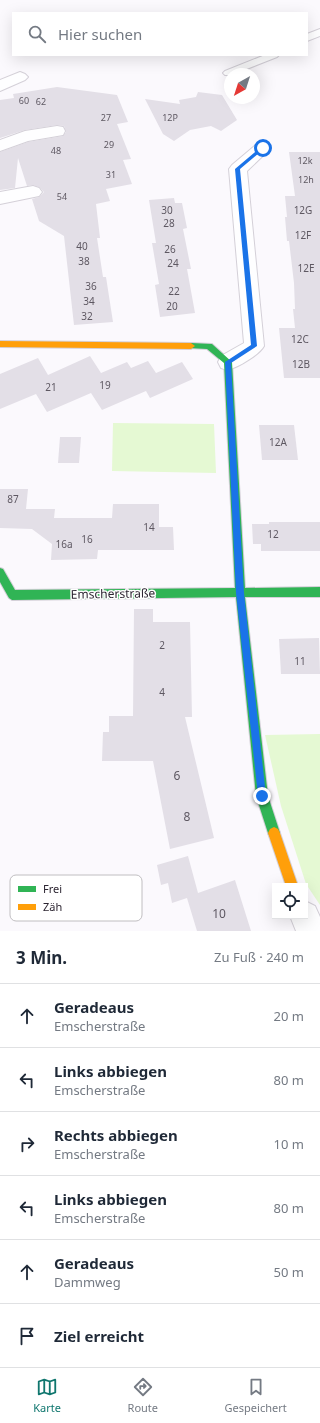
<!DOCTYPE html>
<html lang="de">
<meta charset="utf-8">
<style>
body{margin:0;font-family:"Noto Sans",sans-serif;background:#f2f2f3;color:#1f2937}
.controls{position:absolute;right:12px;bottom:12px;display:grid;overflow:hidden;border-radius:0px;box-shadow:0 4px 16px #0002}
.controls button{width:36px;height:36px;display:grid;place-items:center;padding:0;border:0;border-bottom:1px solid #e0e1e3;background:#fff;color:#1f2937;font:20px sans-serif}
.compass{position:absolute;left:224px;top:68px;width:36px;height:36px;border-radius:50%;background:#fff;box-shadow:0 4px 16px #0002;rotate:219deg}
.stop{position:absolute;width:12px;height:12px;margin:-9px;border:3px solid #1a73e8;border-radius:50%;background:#fff}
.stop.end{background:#1a73e8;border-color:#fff;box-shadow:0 1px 4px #0008}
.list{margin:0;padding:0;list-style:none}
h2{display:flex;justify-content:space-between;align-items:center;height:52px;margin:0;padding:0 16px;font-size:17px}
h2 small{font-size:13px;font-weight:400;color:#747a83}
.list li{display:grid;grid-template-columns:26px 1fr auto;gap:12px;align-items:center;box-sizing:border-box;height:64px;padding:0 16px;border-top:1px solid #e0e1e3}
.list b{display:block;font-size:15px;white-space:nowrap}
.list p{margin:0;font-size:13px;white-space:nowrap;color:#747a83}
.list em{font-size:13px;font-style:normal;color:#747a83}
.icon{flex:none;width:22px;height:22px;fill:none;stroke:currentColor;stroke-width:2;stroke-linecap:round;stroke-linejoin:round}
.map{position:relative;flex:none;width:320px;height:931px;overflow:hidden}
.search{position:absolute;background:#fff;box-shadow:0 4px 16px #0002;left:12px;right:12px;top:12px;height:44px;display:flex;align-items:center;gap:10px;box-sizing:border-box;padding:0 14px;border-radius:0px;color:#747a83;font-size:15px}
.sheet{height:436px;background:#fff}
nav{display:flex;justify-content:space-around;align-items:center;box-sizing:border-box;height:56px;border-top:1px solid #e0e1e3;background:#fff;font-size:11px;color:#747a83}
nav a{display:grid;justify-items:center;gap:2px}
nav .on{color:#0f766e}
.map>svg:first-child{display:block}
.green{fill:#e5f9d3}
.building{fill:#e3dfe7}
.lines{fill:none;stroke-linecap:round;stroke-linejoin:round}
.lane-casing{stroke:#d4d0d8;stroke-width:2}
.street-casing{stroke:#d4d0d8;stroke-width:2}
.fast-casing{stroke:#d4d0d8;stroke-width:2}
.slow-casing{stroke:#d4d0d8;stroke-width:2}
.lane{fill:#fefeff;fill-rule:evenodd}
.street{fill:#fefeff;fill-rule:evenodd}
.fast{fill:#30b455;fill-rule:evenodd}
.slow{fill:#ff9f0a;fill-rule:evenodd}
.route{fill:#1a73e8}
.labels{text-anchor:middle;stroke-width:3;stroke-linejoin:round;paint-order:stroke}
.far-number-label{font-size:9px;fill:#5e5862}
.number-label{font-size:10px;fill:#5e5862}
.street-label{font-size:12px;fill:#2c2531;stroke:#fff}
.near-number-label{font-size:12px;fill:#5e5862}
.key{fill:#fff;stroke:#c0bec1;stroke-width:1}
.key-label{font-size:11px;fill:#2c2531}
</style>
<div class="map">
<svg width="320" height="931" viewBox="0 0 320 931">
<rect width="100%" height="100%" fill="#fbf9fd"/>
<!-- green -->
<g class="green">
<path d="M113,423L214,424L216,473L112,471Z"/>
<path d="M320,734V905L306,884L281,806L265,735Z"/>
</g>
<!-- building -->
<g class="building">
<path d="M57,87L117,95L128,122L117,124L131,159L123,160L132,184L106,189L110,201L96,204L100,238H97L103,277H106L113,322L74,325L64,236L39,221L32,199L39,197L44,192L39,187L33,185L27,186L18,158L15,188L0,190V152L28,142L63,136L66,132L64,126L57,125L25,130L0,138V100L14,98L13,94Z"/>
<path d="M198,92L222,95L237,120L221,131L211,126L190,130L174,141L163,134L145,99L180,104L179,100L196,97Z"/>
<path d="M289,152H320V378H284L279,328H295L293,309H295L294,283L289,241H287L285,217H287L285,196H295Z"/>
<path d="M174,198L175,203H182L187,228L183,229L191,269H187L195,313L160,317L155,285L159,284L152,243H156L149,200Z"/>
<path d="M90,356L101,373L127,362L131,368L148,361L156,373L182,362L193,379L150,398L146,391L102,410L91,393L47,412L36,394L0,409V374L38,358L48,375Z"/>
<path d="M259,425H294L298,460H262Z"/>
<path d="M60,437H81L79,463H58Z"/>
<path d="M0,489H28L26,509H55L54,518H112L113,504H159V527H173L174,550H98L97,559L51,560L52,544L32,529L0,528Z"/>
<path d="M269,522H320V551H261V544H253L252,524H269Z"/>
<path d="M134,609H153V622H190L192,717H185L214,838L170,849L153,761H102L103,732H109V716H133Z"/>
<path d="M319,638L320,674H281L279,639Z"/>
<path d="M188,856L198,893L235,880L251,931H197L187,898L172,903L168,883L161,885L157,865Z"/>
</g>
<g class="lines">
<defs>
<g id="lane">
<path d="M320,29V36L307,41V34Z"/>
<path d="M265,55H279L277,57L234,74H230V75H225L223,73L225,71Z"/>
</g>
<g id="street">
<path d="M20,72L25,74L28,77L25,80L0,91V80Z"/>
<path d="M57,126L63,127L65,131L63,135L28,141L0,151V140L25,131Z"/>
<path d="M263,143L269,144L271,148L247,171L264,346C260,354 239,367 230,369C227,370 224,369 221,368L218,362L221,356L244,343L229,169L232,165L257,144Z"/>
<path d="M33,186L39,188L42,192L39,196L0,204V192Z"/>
<path d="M305,901L315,906L320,917V931H296L290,916H305Z"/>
</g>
<path id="fast" d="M191,343L212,344L232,362L245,588L320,587V597H245L268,796L280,833L278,837L274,839L270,837L268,833L256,796L236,597L12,600L9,598L0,582V568L3,569L15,590L235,588L224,363L207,349L188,348L187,346Z"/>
<g id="slow">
<path d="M0,341L191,343L195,346L191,349L0,347Z"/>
<path d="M274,827L278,829L280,833L298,886H286L268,833L270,829Z"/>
</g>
</defs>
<!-- lane casing -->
<use href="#lane" class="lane-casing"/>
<!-- street casing -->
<use href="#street" class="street-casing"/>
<!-- fast casing -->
<use href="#fast" class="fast-casing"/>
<!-- slow casing -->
<use href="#slow" class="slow-casing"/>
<!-- lane -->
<use href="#lane" class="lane"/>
<!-- street -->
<use href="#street" class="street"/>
<!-- fast -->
<use href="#fast" class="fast"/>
<!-- slow -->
<use href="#slow" class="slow"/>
</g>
<!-- route -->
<path class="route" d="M261,147L265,148L240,169L257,346L231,363L244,593L266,796L262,800L258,796L236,593L225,362L251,345L235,169Z"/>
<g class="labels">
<!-- far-number labels -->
<g class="far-number-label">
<text x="24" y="104">60</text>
<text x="41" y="105">62</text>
<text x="106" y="121">27</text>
<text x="170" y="121">12P</text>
<text x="109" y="148">29</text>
<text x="56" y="154">48</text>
<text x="305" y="164">12k</text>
<text x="111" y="178">31</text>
<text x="306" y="183">12h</text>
<text x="62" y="200">54</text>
</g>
<!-- number labels -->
<g class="number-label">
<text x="167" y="214">30</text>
<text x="303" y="214">12G</text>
<text x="169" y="227">28</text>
<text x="303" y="239">12F</text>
<text x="82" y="250">40</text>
<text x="170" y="253">26</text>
<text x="84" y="265">38</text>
<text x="173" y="267">24</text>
<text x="306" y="272">12E</text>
<text x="91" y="290">36</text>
<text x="174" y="295">22</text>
<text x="89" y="305">34</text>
<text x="172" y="310">20</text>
<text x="87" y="320">32</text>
<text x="300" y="343">12C</text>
<text x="301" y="368">12B</text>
<text x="105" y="389">19</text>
<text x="51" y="391">21</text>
<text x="278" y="446">12A</text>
<text x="13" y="503">87</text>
<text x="149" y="531">14</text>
<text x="273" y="538">12</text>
<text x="87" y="543">16</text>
<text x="64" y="548">16a</text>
<text x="162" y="649">2</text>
<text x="300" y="665">11</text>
<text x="162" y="696">4</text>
</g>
<!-- street labels -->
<g class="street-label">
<text transform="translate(113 594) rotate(-1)" y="4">Emscherstraße</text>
</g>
<!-- near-number labels -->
<g class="near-number-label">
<text x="177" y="780">6</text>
<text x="187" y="821">8</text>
<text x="219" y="918">10</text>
</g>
</g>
<!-- legend -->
<rect x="10" y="875" width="132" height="46" rx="6" class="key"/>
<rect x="18" y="886" width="18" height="6" fill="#30b455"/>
<rect x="18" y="904" width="18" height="6" fill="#ff9f0a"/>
<g class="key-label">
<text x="43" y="893">Frei</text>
<text x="43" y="911">Zäh</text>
</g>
</svg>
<div class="controls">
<button><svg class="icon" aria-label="locate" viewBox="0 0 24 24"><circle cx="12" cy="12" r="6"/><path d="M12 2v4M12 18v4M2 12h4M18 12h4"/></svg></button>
</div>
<svg class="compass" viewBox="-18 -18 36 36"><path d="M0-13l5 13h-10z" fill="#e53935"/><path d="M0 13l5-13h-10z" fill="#747a83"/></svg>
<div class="stop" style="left:263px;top:148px"></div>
<div class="stop end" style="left:262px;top:796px"></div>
<div class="search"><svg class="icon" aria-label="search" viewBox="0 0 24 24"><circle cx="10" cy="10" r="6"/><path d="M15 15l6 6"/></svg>Hier suchen</div>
</div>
<section class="sheet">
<h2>3 Min.<small>Zu Fuß · 240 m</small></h2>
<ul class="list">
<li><svg class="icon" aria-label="ahead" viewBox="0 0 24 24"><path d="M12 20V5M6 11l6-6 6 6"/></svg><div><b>Geradeaus</b><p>Emscherstraße</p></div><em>20 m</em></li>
<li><svg class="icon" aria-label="left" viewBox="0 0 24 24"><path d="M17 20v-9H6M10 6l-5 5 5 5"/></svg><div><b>Links abbiegen</b><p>Emscherstraße</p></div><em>80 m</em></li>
<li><svg class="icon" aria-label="right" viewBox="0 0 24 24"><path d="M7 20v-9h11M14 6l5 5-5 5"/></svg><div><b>Rechts abbiegen</b><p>Emscherstraße</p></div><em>10 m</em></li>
<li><svg class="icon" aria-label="left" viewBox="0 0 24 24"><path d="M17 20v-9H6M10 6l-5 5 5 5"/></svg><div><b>Links abbiegen</b><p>Emscherstraße</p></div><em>80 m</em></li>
<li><svg class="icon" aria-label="ahead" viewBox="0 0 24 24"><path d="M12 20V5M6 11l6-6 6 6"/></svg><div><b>Geradeaus</b><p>Dammweg</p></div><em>50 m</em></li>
<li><svg class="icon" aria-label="arrive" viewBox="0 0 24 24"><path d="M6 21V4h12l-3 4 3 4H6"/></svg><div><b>Ziel erreicht</b></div></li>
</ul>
</section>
<nav>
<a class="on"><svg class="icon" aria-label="map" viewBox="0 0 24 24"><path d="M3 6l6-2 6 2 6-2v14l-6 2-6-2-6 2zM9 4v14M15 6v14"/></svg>Karte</a>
<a><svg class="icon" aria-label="directions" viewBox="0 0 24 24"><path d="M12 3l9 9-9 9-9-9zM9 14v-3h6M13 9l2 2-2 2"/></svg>Route</a>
<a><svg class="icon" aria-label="saved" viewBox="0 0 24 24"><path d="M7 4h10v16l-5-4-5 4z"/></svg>Gespeichert</a>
</nav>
